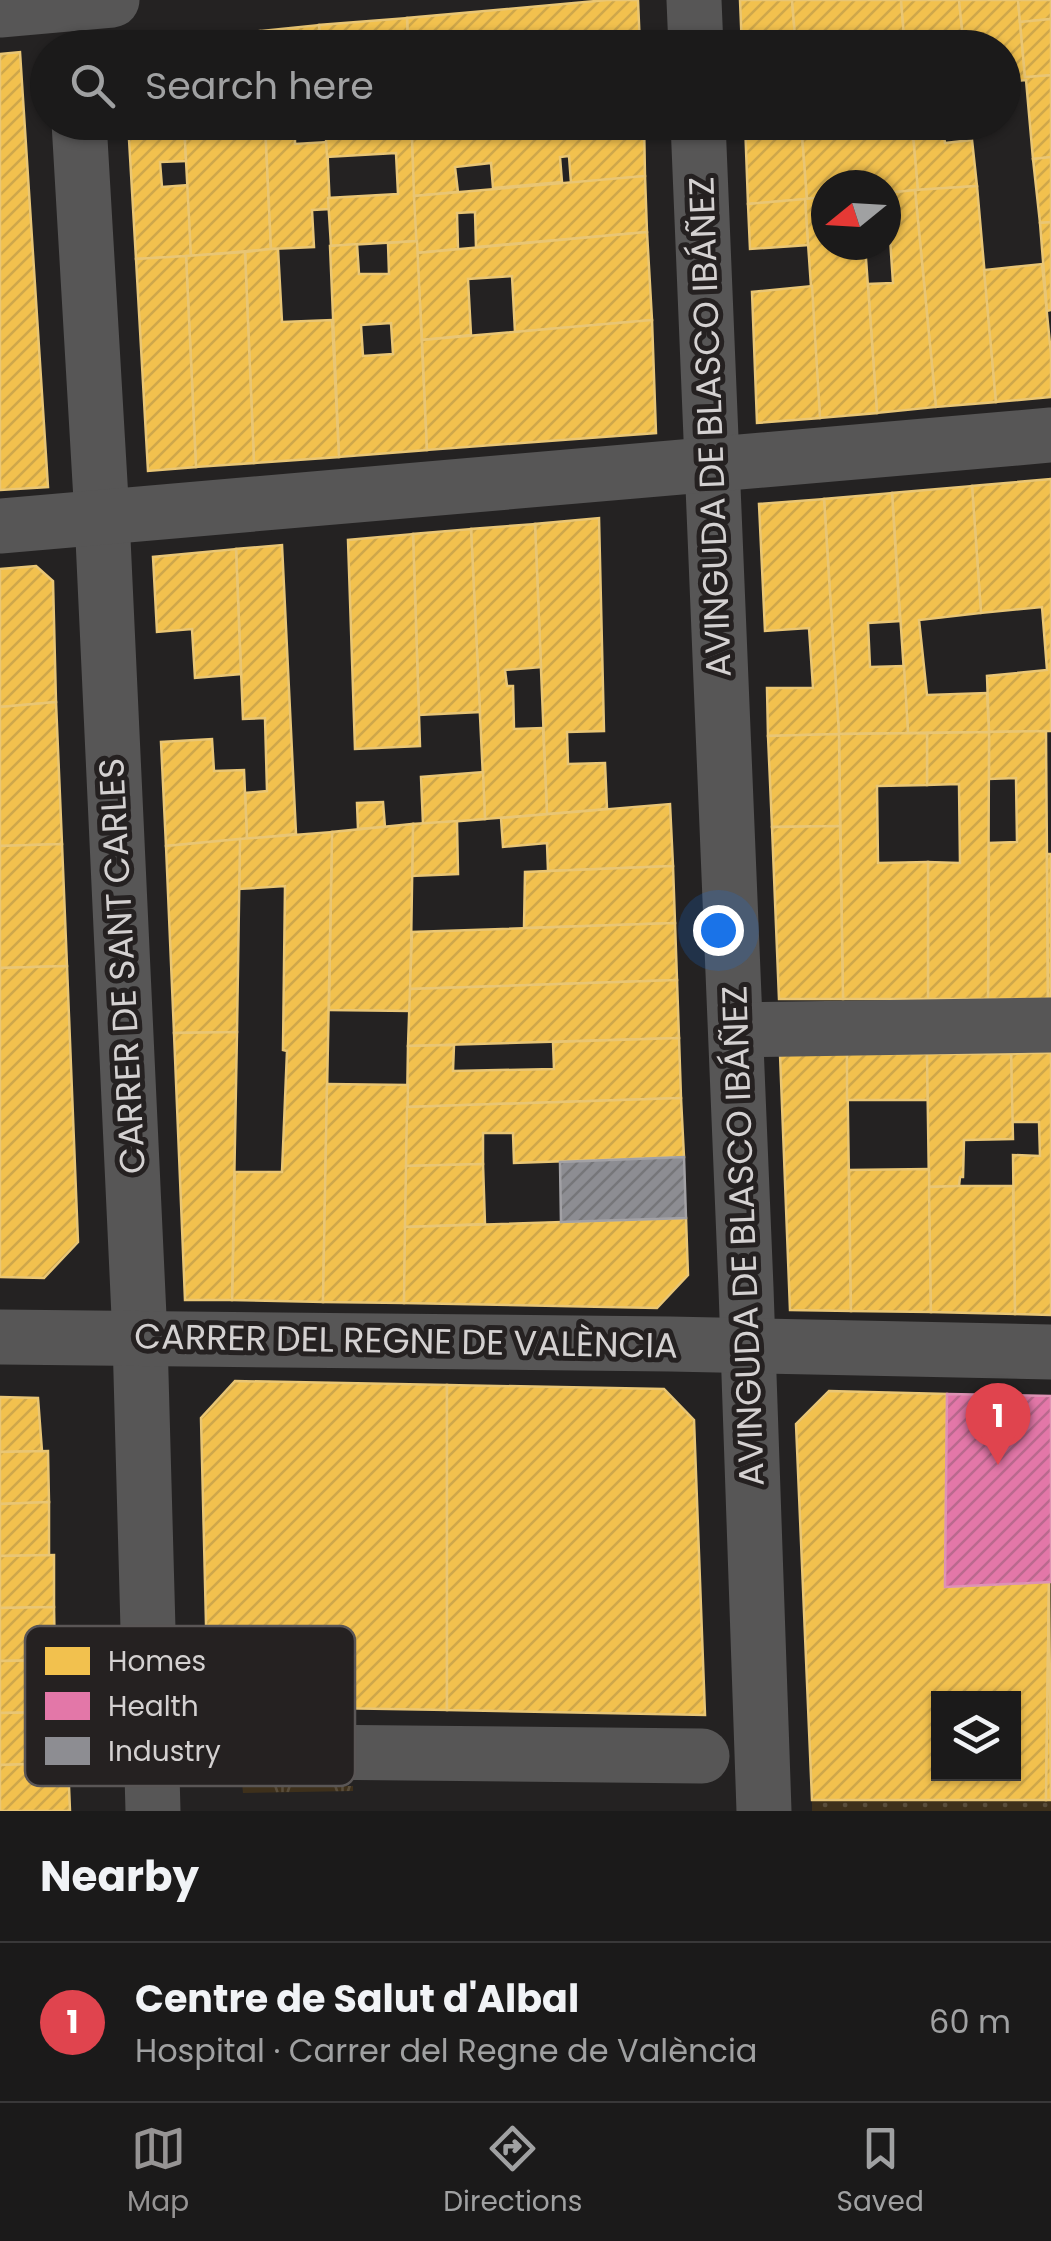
<!DOCTYPE html>
<meta charset="utf-8">
<style>
body{margin:0;font-family:Poppins,sans-serif;background:#242323;color:#f1f3f6}
.controls{position:absolute;right:30px;bottom:30px;display:grid;overflow:hidden;border-radius:0px;box-shadow:0 2px 8px #0004}
.controls button{width:90px;height:90px;display:grid;place-items:center;padding:0;border:0;border-bottom:2px solid #393839;background:#1b1a1a;color:#f1f3f6;font:50px sans-serif}
.compass{position:absolute;left:811px;top:170px;width:90px;height:90px;border-radius:50%;background:#1b1a1a;box-shadow:0 2px 8px #0004;rotate:252deg}
.you{position:absolute;left:718px;top:930px;width:35px;height:35px;margin:-25px;border:8px solid #fff;border-radius:50%;background:#1a73e8;box-shadow:0 0 0 15px #1a73e833}
.badge{display:grid;place-items:center;width:65px;height:65px;border-radius:50%;background:#969494;color:#fff;font-size:32px;font-weight:700}
.pin{position:absolute;translate:-50% -82px;filter:drop-shadow(0 2px 5px #0008)}
.pin::after{content:'';position:absolute;top:52px;width:35px;height:30px;background:inherit;clip-path:polygon(0 0,100% 0,50% 100%)}
.list{margin:0;padding:0;list-style:none}
h2{display:flex;justify-content:space-between;align-items:center;height:130px;margin:0;padding:0 40px;font-size:42px}
h2 small{font-size:32px;font-weight:400;color:#a0a1a2}
.list li{display:grid;grid-template-columns:65px 1fr auto;gap:30px;align-items:center;box-sizing:border-box;height:160px;padding:0 40px;border-top:2px solid #393839}
.list b{display:block;font-size:38px;white-space:nowrap}
.list p{margin:0;font-size:32px;white-space:nowrap;color:#a0a1a2}
.list em{font-size:32px;font-style:normal;color:#a0a1a2}
.icon{flex:none;width:55px;height:55px;fill:none;stroke:currentColor;stroke-width:2;stroke-linecap:round;stroke-linejoin:round}
.map{position:relative;flex:none;width:1051px;height:1811px;overflow:hidden}
.search{position:absolute;background:#1b1a1a;box-shadow:0 2px 8px #0004;left:30px;right:30px;top:30px;height:110px;display:flex;align-items:center;gap:25px;box-sizing:border-box;padding:0 35px;border-radius:55px;color:#a0a1a2;font-size:38px}
.sheet{height:290px;background:#1b1a1a}
nav{display:flex;justify-content:space-around;align-items:center;box-sizing:border-box;height:140px;border-top:2px solid #393839;background:#1b1a1a;font-size:28px;color:#a0a1a2}
nav a{display:grid;justify-items:center;gap:5px}
nav .on{color:#969494}
.map>svg:first-child{display:block}
.grass{fill:url(#grass-tufts)}
.park{fill:url(#park-dots)}
.homes{fill:url(#homes-hatch);stroke:#e9c675;stroke-width:2.5;fill-rule:evenodd}
.health{fill:url(#health-hatch);stroke:#de92b4;stroke-width:2.5}
.industry{fill:url(#industry-hatch);stroke:#a2a1a5;stroke-width:2.5}
.lines{fill:none;stroke-linecap:round;stroke-linejoin:round}
.street{stroke:#575656;stroke-width:55}
.labels{text-anchor:middle;stroke-width:10;stroke-linejoin:round;paint-order:stroke}
.street-label{font-size:35px;fill:#d4d1d1;stroke:#252121}
.key{fill:#252121;stroke:#5a5656;stroke-width:2.5}
.key-label{font-size:28px;fill:#d4d1d1}
</style>
<div class="map">
<svg width="1051" height="1811" viewBox="0 0 1051 1811">
<defs>
<pattern id="grass-tufts" width="24" height="20" patternUnits="userSpaceOnUse" patternTransform="scale(2.5)"><rect width="24" height="20" fill="#3e301b"/><path d="M3 7l-1-3M5 7V3M7 7l1-3M15 17l-1-3M17 17v-4M19 17l1-3" fill="none" stroke="#594d3b"/></pattern>
<pattern id="park-dots" width="8" height="8" patternUnits="userSpaceOnUse" patternTransform="scale(2.5)"><rect width="8" height="8" fill="#3e301b"/><path d="M2 2h.1M6 6h.1" fill="none" stroke="#594d3b" stroke-width="1.8" stroke-linecap="round"/></pattern>
<pattern id="homes-hatch" width="6" height="6" patternUnits="userSpaceOnUse" patternTransform="scale(2.5)"><rect width="6" height="6" fill="#f2c14e"/><path d="M-1 1l2-2M0 6l6-6M5 7l2-2" fill="none" stroke="#cea74b"/></pattern>
<pattern id="health-hatch" width="6" height="6" patternUnits="userSpaceOnUse" patternTransform="scale(2.5)"><rect width="6" height="6" fill="#e377a8"/><path d="M-1 1l2-2M0 6l6-6M5 7l2-2" fill="none" stroke="#ba698e"/></pattern>
<pattern id="industry-hatch" width="6" height="6" patternUnits="userSpaceOnUse" patternTransform="scale(2.5)"><rect width="6" height="6" fill="#8d8d92"/><path d="M-1 1l2-2M0 6l6-6M5 7l2-2" fill="none" stroke="#767679"/></pattern>
</defs>
<rect width="100%" height="100%" fill="#242222"/>
<!-- grass -->
<path class="grass" d="M241,1771L290,1774L319,1786H353V1791L243,1793Z"/>
<!-- park -->
<path class="park" d="M1051,1799V1811H812V1800Z"/>
<!-- homes -->
<g class="homes">
<path d="M607,0H638L640,48H408L407,18Z"/>
<path d="M740,0H792L796,48H742Z"/>
<path d="M792,0H901L905,48H796Z"/>
<path d="M901,0H959L964,48H905Z"/>
<path d="M959,0H1018L1025,77L1051,75V157L1033,159L1026,80L1004,82V48H964Z"/>
<path d="M1018,0H1051V19L1020,22Z"/>
<path d="M407,18L408,48H321L319,25Z"/>
<path d="M1051,19V75L1025,77L1020,22Z"/>
<path d="M319,25L321,48H261L260,31Z"/>
<path d="M260,31L261,48H181L180,38Z"/>
<path d="M180,38L181,48H123V43Z"/>
<path d="M20,52L48,487L0,490V54Z"/>
<path d="M128,122H184L186,161L160,162L162,187L188,185L191,256L136,259Z"/>
<path d="M184,122H265L271,249L191,256Z"/>
<path d="M265,122H295V144L327,142L330,209L312,210L314,247L271,249Z"/>
<path d="M325,122H411L417,241L331,246L328,198L398,194L396,153L327,157Z"/>
<path d="M411,122H555L412,135Z"/>
<path d="M555,122H644L645,176L571,183L569,156L560,157L562,182L493,188L491,163L455,167L458,192L414,196L412,135Z"/>
<path d="M745,122H801L807,199L748,204Z"/>
<path d="M801,122H912L918,190L886,193V185H826V197L807,199Z"/>
<path d="M912,122H951L942,123L945,143L972,140L977,186L918,190Z"/>
<path d="M1051,157V222L1040,223L1033,159Z"/>
<path d="M645,176L647,232L476,247L475,212L457,213L458,249L417,253L414,196Z"/>
<path d="M977,186L996,402L936,407L915,190Z"/>
<path d="M915,190L936,407L877,413L868,284L893,283L890,238H886V193Z"/>
<path d="M826,197V245H865L877,413L820,418L805,199Z"/>
<path d="M805,199L808,245L750,249L748,204Z"/>
<path d="M1051,222V310L1047,311L1040,223Z"/>
<path d="M647,232L652,320L515,332L512,276L468,279L471,335L422,340L417,253Z"/>
<path d="M417,241L427,450L339,457L330,246L357,244L359,274H389L388,243ZM391,323L393,354L363,356L361,325Z"/>
<path d="M271,249H278L282,322L332,320L339,457L254,463L245,252Z"/>
<path d="M245,252L254,463L196,467L186,256Z"/>
<path d="M186,256L196,467L148,471L136,259Z"/>
<path d="M1042,264L1051,354V397L996,402L984,270Z"/>
<path d="M812,286L820,418L757,423L752,292Z"/>
<path d="M652,320L656,433L427,450L422,340Z"/>
<path d="M1051,479V731L989,732L987,676L1047,670L1042,607L981,613L972,486Z"/>
<path d="M972,486L981,613L919,620L927,695L987,693L989,732L908,733L892,493Z"/>
<path d="M892,493L900,621L868,623L870,667L904,666L908,733L839,734L824,499Z"/>
<path d="M824,499L839,734L768,736L767,688H813L809,628L765,631L759,504Z"/>
<path d="M599,518L604,731L567,732L568,764L605,763L607,809L547,814L535,524Z"/>
<path d="M535,524L541,667L505,670L507,686H513L514,729L543,728L547,814L485,819L471,529Z"/>
<path d="M471,529L480,712L419,715L413,534Z"/>
<path d="M413,534L420,746L355,749L348,540Z"/>
<path d="M282,545L296,834L247,839L245,793L267,791L265,718L243,719L236,549Z"/>
<path d="M236,549L241,674L195,678L192,629L157,632L153,557Z"/>
<path d="M36,566L53,581L56,702L0,707V569Z"/>
<path d="M56,702L62,844L0,846V707Z"/>
<path d="M1046,731L1048,999H988L989,843L1017,842L1016,778L989,779V732Z"/>
<path d="M989,732L988,999H928V862L960,863L959,784L927,785V733Z"/>
<path d="M927,733V785L877,786L878,863L928,862V999H843L839,734Z"/>
<path d="M839,734L840,826L772,827L768,736Z"/>
<path d="M212,739L214,771L244,770L247,839L166,846L161,742Z"/>
<path d="M483,772L485,819L423,824L421,777Z"/>
<path d="M383,802L385,827L358,829L357,803Z"/>
<path d="M670,804L673,866L548,871L547,843L503,847L501,818Z"/>
<path d="M457,821L458,874L412,876L413,824Z"/>
<path d="M413,824L410,1011L329,1010L332,832Z"/>
<path d="M840,826L843,999H779L772,827Z"/>
<path d="M332,832L323,1302L232,1300L235,1172H282L287,1051L283,1050L285,886L239,889L240,839Z"/>
<path d="M240,839L237,1032L174,1033L166,846Z"/>
<path d="M62,844L67,966L0,968V846Z"/>
<path d="M1047,854H1051V999H1048Z"/>
<path d="M673,866L675,923L524,928L525,872Z"/>
<path d="M675,923L677,980L410,989L412,932Z"/>
<path d="M67,966L78,1242L44,1278L0,1277V968Z"/>
<path d="M677,980L679,1038L408,1046L410,989Z"/>
<path d="M237,1032L232,1300H185L174,1033Z"/>
<path d="M679,1038L681,1098L407,1107L408,1046L454,1045L453,1071L554,1069L553,1042Z"/>
<path d="M1035,1053H1051V1315L1015,1314L1013,1155L1040,1156L1039,1122H1012L1011,1054Z"/>
<path d="M780,1054H847L851,1311L790,1310Z"/>
<path d="M847,1054H927L928,1100H847Z"/>
<path d="M927,1054H1011L1013,1139L964,1140L963,1177H960L959,1186L929,1187Z"/>
<path d="M327,1084L408,1085L404,1303L323,1302Z"/>
<path d="M681,1098L684,1157L514,1163L513,1133H483V1164L406,1166L407,1107Z"/>
<path d="M483,1164L485,1224L405,1227L406,1166Z"/>
<path d="M929,1169L931,1312L851,1311L849,1170Z"/>
<path d="M959,1186H1013L1015,1314L931,1312L929,1187Z"/>
<path d="M686,1218L688,1275L657,1308L404,1303L405,1227Z"/>
<path d="M235,1381L447,1385V1710L208,1706L201,1418Z"/>
<path d="M447,1385L664,1389L694,1420L705,1715L447,1710Z"/>
<path d="M829,1391L947,1394L945,1587L1049,1582L1046,1800H812L796,1424ZM938,1698H1014V1774H938Z"/>
<path d="M0,1397L38,1398L42,1451L0,1452Z"/>
<path d="M48,1451L49,1502L0,1504V1452Z"/>
<path d="M49,1502V1555L0,1556V1504Z"/>
<path d="M54,1555V1607L0,1608V1556Z"/>
<path d="M1049,1582L1051,1800H1046Z"/>
<path d="M54,1607L55,1660L0,1661V1608Z"/>
<path d="M61,1660L62,1712L0,1713V1661Z"/>
<path d="M62,1712V1763L0,1765V1713Z"/>
<path d="M68,1763L70,1811H0V1765Z"/>
</g>
<!-- health -->
<path class="health" d="M947,1394L1051,1396V1582L945,1587Z"/>
<!-- industry -->
<path class="industry" d="M684,1157L686,1218L561,1222L560,1162Z"/>
<g class="lines">
<!-- street -->
<g class="street">
<path d="M694,0L696,48"/>
<path d="M0,10L112,0"/>
<path d="M79,122L102,517L140,1338L153,1811"/>
<path d="M698,122L746,1288L764,1811"/>
<path d="M0,526L1051,435"/>
<path d="M736,1030L1051,1025"/>
<path d="M0,1337L670,1344L1051,1352"/>
<path d="M213,1751L702,1756"/>
</g>
</g>
<g class="labels">
<!-- street labels -->
<g class="street-label">
<text transform="translate(710 427) rotate(-92)" y="12">AVINGUDA DE BLASCO IBÁÑEZ</text>
<text transform="translate(122 966) rotate(-93)" y="12">CARRER DE SANT CARLES</text>
<text transform="translate(743 1236) rotate(-92)" y="12">AVINGUDA DE BLASCO IBÁÑEZ</text>
<text transform="translate(406 1341) rotate(1)" y="12">CARRER DEL REGNE DE VALÈNCIA</text>
</g>
</g>
<!-- legend -->
<rect x="25" y="1626" width="330" height="160" rx="15" class="key"/>
<rect x="45" y="1647" width="45" height="28" fill="#f2c14e"/>
<rect x="45" y="1692" width="45" height="28" fill="#e377a8"/>
<rect x="45" y="1737" width="45" height="28" fill="#8d8d92"/>
<g class="key-label">
<text x="108" y="1671">Homes</text>
<text x="108" y="1716">Health</text>
<text x="108" y="1761">Industry</text>
</g>
</svg>
<div class="controls">
<button><svg class="icon" aria-label="layers" viewBox="0 0 24 24"><path d="M12 4l9 5-9 5-9-5zM3 14l9 5 9-5"/></svg></button>
</div>
<svg class="compass" viewBox="-18 -18 36 36"><path d="M0-13l5 13h-10z" fill="#e53935"/><path d="M0 13l5-13h-10z" fill="#a0a1a2"/></svg>
<div class="you"></div>
<div class="pin badge" style="left:998px;top:1465px;background:#e0444e">1</div>
<div class="search"><svg class="icon" aria-label="search" viewBox="0 0 24 24"><circle cx="10" cy="10" r="6"/><path d="M15 15l6 6"/></svg>Search here</div>
</div>
<section class="sheet">
<h2>Nearby<small></small></h2>
<ul class="list">
<li><span class="badge" style="background:#e0444e">1</span><div><b>Centre de Salut d'Albal</b><p>Hospital · Carrer del Regne de València</p></div><em>60 m</em></li>
</ul>
</section>
<nav>
<a class="on"><svg class="icon" aria-label="map" viewBox="0 0 24 24"><path d="M3 6l6-2 6 2 6-2v14l-6 2-6-2-6 2zM9 4v14M15 6v14"/></svg>Map</a>
<a><svg class="icon" aria-label="directions" viewBox="0 0 24 24"><path d="M12 3l9 9-9 9-9-9zM9 14v-3h6M13 9l2 2-2 2"/></svg>Directions</a>
<a><svg class="icon" aria-label="saved" viewBox="0 0 24 24"><path d="M7 4h10v16l-5-4-5 4z"/></svg>Saved</a>
</nav>
